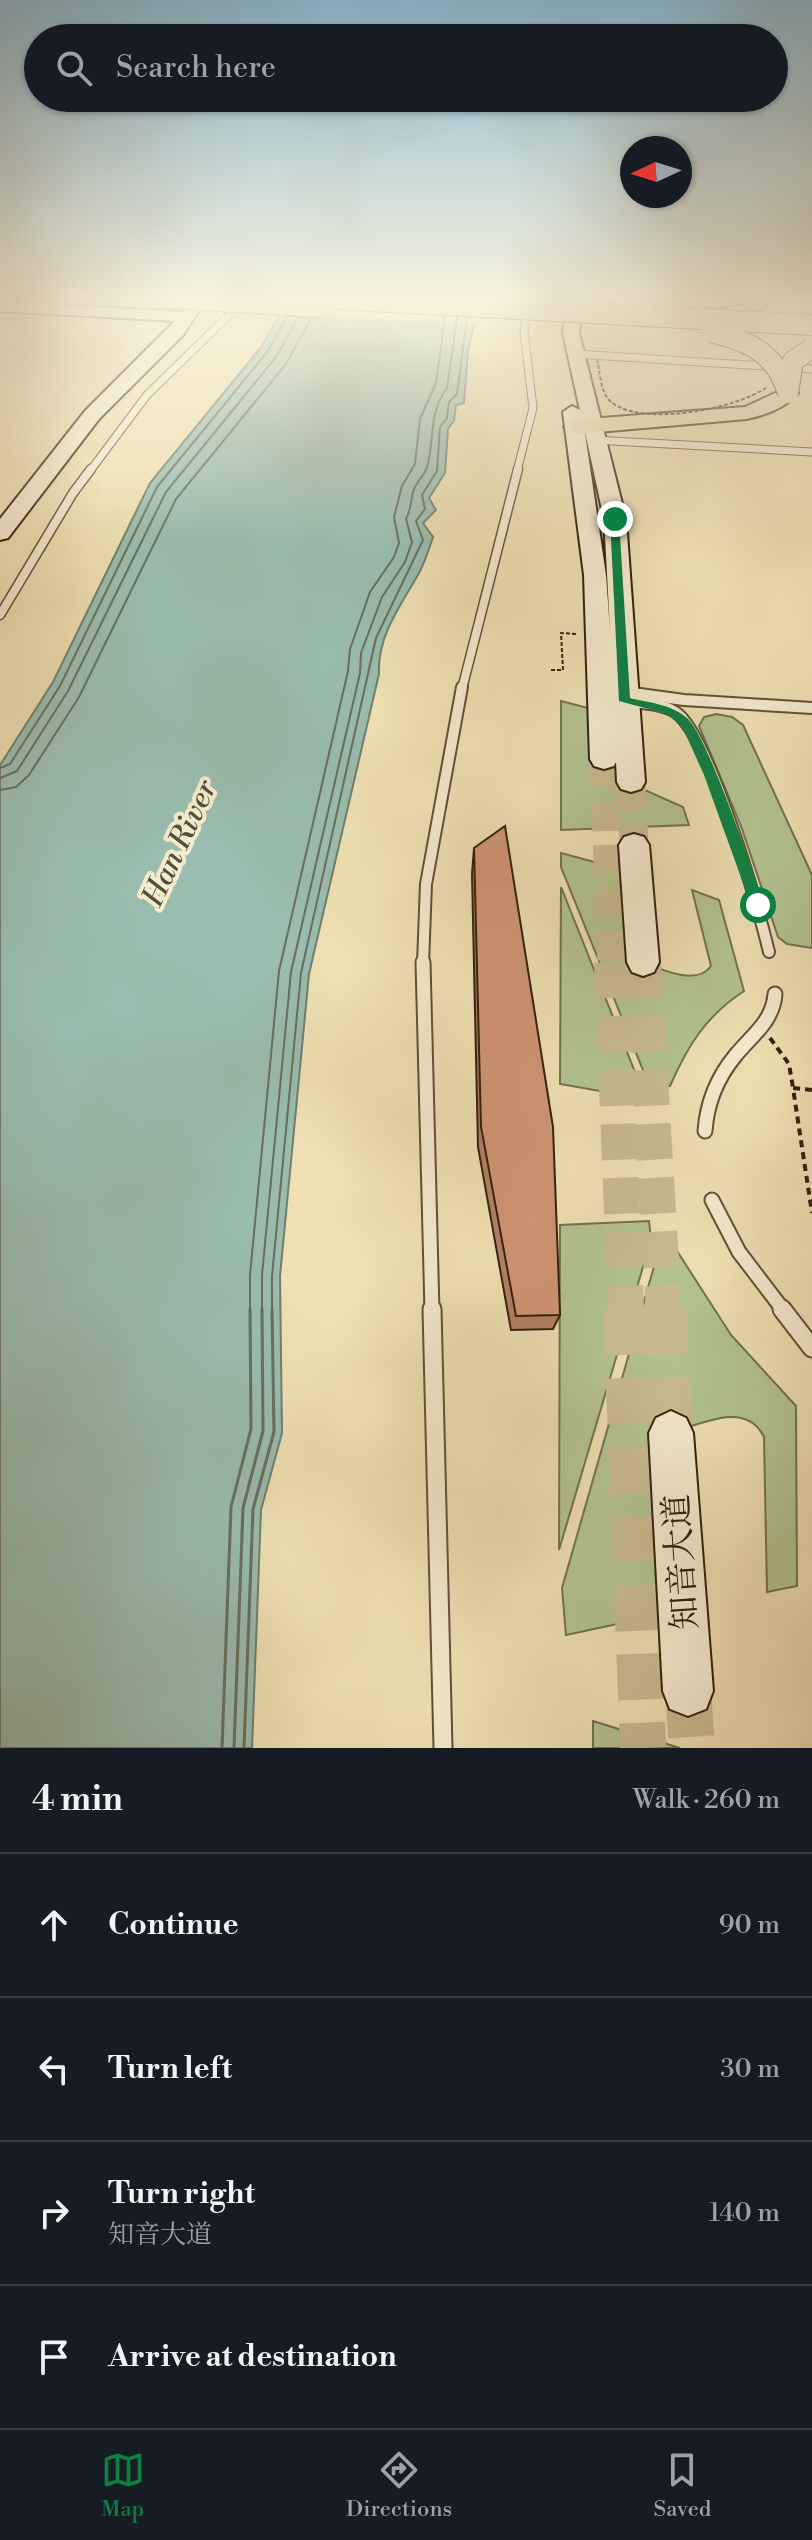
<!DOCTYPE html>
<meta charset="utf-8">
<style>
body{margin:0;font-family:"Libre Bodoni","Noto Serif SC",serif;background:#242831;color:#f1f3f6}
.compass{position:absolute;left:620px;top:136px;width:72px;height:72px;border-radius:50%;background:#171b24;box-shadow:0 2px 6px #0004;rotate:266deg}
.stop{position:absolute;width:24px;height:24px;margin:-18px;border:6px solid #0b8043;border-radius:50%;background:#fff}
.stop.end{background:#0b8043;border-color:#fff;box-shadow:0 2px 8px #0008}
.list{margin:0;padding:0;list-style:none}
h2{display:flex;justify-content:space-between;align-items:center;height:104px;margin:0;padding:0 32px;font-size:34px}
h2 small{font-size:26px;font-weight:400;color:#9ea1a6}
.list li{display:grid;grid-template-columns:52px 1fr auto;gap:24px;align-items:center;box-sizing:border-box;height:144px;padding:0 32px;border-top:2px solid #363941}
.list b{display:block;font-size:30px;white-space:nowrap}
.list p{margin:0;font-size:26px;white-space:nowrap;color:#9ea1a6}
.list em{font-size:26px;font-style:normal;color:#9ea1a6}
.icon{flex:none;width:44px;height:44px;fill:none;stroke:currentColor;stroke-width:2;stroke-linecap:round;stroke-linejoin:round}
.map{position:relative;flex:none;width:812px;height:1748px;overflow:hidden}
.search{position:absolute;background:#171b24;box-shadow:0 2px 6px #0004;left:24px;right:24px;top:24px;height:88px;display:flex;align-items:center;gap:20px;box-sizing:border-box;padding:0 28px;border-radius:44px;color:#9ea1a6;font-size:30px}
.sheet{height:680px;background:#171b24}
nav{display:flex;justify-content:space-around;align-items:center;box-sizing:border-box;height:112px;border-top:2px solid #363941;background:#171b24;font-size:22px;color:#9ea1a6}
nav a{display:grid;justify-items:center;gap:4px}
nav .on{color:#0b8043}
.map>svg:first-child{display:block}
.green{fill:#b3c491;stroke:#72724f;stroke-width:2}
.water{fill:#9abdaf;stroke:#707f6e;stroke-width:2}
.pier{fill:#efe1b4}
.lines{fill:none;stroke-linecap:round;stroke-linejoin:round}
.shore-far1{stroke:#666f5e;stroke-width:2}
.shore{stroke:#666f5e;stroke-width:3}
.secondary-tunnel-far2{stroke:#c9bb93;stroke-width:29;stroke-dasharray:29 14;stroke-linecap:butt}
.secondary-tunnel-far1{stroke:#c9bb93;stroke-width:36;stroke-dasharray:36 18;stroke-linecap:butt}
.secondary-tunnel{stroke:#c9bb93;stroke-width:46;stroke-dasharray:46 23;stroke-linecap:butt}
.service-far4-casing{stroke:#615137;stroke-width:9}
.service-far3-casing{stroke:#615137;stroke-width:11}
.service-far2-casing{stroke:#615137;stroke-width:14}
.service-far1-casing{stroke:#615137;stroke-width:17}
.service-casing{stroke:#615137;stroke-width:21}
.secondary-casing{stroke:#32210d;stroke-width:4}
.primary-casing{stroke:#32210d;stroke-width:4}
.path-far1{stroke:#32210d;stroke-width:2;stroke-dasharray:4 2;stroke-linecap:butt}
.path{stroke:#32210d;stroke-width:4;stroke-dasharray:7 5;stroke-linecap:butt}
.service-far4{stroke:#f5ecce;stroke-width:7}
.service-far3{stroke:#f5ecce;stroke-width:8}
.service-far2{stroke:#f5ecce;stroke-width:10}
.service-far1{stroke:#f5ecce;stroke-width:13}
.service{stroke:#f5ecce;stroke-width:17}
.secondary{fill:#f5ecce;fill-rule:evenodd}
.primary{fill:#efe1b4;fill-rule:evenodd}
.primary-bridge-casing{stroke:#32210d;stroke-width:22;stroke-linecap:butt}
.path-bridge{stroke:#32210d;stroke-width:2;stroke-dasharray:4 2;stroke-linecap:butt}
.primary-bridge{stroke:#efe1b4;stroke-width:20}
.wall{fill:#b48064;stroke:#32210d;stroke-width:2}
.building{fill:#d19574;stroke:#32210d;stroke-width:2}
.route{fill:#0b8043}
.labels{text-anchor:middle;stroke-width:8;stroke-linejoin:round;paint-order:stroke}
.water-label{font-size:30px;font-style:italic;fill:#51503e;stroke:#f5ecce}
.near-street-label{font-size:34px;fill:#32210d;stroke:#f5ecce}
</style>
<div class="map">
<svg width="812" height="1748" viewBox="0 0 812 1748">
<rect width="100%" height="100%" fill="#efe1b4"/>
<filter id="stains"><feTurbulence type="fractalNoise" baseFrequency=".0025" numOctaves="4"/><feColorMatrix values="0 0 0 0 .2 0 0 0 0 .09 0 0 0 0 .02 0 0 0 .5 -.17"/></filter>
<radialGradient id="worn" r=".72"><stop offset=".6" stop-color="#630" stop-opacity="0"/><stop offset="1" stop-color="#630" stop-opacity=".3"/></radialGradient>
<!-- green -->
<g class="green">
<path d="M561,701L592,709L604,759L640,788L683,807L689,825L561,830Z"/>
<path d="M716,714L732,717L743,725L812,875V948L787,944L778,937L741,826L699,726L704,717Z"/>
<path d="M561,853L624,870L637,960C658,967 695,988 711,966L692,890L719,900L744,991C706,1016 688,1045 670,1086L649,1085L561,867Z"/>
<path d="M561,887L639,1082L640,1098L560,1084Z"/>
<path d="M649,1221L651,1240L559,1550L560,1225Z"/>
<path d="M661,1242L669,1243L677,1251L731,1335L796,1406L797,1586L767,1592L764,1437C746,1400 701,1424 671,1433L664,1614L566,1635L562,1588Z"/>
<path d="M593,1721L680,1748H593Z"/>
</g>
<!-- water -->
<path class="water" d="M289,297H480L468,351L464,403L456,405L454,421L448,429L445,473L429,498L436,510L423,523L433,537C429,549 425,562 419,573C401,605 377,636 379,674L309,974L280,1276L282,1433L261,1510L252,1748H0V765L53,682L150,483L262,346Z"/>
<!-- pier -->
<path class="pier" d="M284,297L484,299L478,325L275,313Z"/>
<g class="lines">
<!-- shore-far1 -->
<g class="shore-far1">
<path d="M0,768L10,764L60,686L157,487L268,351L287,317"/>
<path d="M0,778L17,771L68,691L166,492L276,357L298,318"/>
<path d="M0,790L16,787L29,775L79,697L176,499L286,364L311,318"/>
<path d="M250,1311V1275L279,971L348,671L350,649L370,592L394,557L399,543L394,517L402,486L415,464L420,419L436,383L445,317"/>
<path d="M262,1311V1275L291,972L360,673L361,653L382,597L405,562L412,542L406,519C412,508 410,500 414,489C417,481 425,475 427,467C435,439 428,413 447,388L457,318"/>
<path d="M272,1311V1276L301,973L376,638L423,540L416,521L425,509L422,495L437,471L440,427L447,418L449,402L457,394L467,318"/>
</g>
<!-- shore -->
<g class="shore">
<path d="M222,1748L231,1507L251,1429L250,1309"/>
<path d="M234,1748L243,1508L263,1431L262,1309"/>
<path d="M244,1748L253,1509L274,1432L272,1309"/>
</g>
<!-- secondary-tunnel-far2 -->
<g class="secondary-tunnel-far2">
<path d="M604,759L612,964"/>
<path d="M631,782L634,845"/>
</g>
<!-- secondary-tunnel-far1 -->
<g class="secondary-tunnel-far1">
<path d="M612,962L626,1311"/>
<path d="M643,962L664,1311"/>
</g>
<!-- secondary-tunnel -->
<g class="secondary-tunnel">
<path d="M626,1309L643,1748"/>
<path d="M664,1309L671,1433"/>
<path d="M688,1691L692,1748"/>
</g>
<defs>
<g id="service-far4">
<path d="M576,354L812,369"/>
<path d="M594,440L812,452"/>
<path d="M90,471L147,395L228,316L237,301"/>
<path d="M517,471L533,408L524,331L530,297"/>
</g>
<g id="service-far3">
<path d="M0,615L73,493L91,469"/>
<path d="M462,689L518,469"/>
</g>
<g id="service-far2">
<path d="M625,692L684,700L812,708"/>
<path d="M625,701C641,704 666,703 679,715C711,744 758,905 769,952"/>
<path d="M423,964L426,884L462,687"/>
</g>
<g id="service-far1">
<path d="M423,962L432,1311"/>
<path d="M705,1131C707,1103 717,1078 735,1056C751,1036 773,1022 775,994"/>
<path d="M712,1200L739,1252L784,1311"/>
</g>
<g id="service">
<path d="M432,1309L443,1748"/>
<path d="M782,1309L812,1348"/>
</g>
<g id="secondary">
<path d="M192,297H208L183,335L99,419L8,538L0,540V519L85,411L175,321L0,311V301L182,312Z"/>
<path d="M567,297H583L579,333L626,519L645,782L641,789L631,792L621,789L617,782L616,762L614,766L604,769L594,766L590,759L584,575L563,412L572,406L580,410L563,333ZM584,427L604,519L610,630L606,575Z"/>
<path d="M634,834L644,837L649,845L659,962L654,972L643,976L632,972L627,962L619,845L624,837Z"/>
<path d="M671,1411L686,1418L693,1433L713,1691L706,1709L688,1716L670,1709L663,1691L649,1433L656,1418Z"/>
</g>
<g id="primary">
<path d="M756,297H775C761,315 710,334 692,317C706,304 735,315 756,297Z"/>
<path d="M788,387L798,393C786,408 765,415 747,419L575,434L564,427L575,420L745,407Z"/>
</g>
</defs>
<!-- service-far4 casing -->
<use href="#service-far4" class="service-far4-casing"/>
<!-- service-far3 casing -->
<use href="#service-far3" class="service-far3-casing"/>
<!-- service-far2 casing -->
<use href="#service-far2" class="service-far2-casing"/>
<!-- service-far1 casing -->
<use href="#service-far1" class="service-far1-casing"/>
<!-- service casing -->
<use href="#service" class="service-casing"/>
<!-- secondary casing -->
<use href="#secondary" class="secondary-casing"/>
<!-- primary casing -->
<use href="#primary" class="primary-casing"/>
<!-- path-far1 -->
<g class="path-far1">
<path d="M798,297L812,300"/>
<path d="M551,670H563L561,633L577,634"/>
</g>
<!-- path -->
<g class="path">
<path d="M770,1038L789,1064L793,1088"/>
<path d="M812,1090L793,1088L812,1213"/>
</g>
<!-- service-far4 -->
<use href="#service-far4" class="service-far4"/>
<!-- service-far3 -->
<use href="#service-far3" class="service-far3"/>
<!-- service-far2 -->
<use href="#service-far2" class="service-far2"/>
<!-- service-far1 -->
<use href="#service-far1" class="service-far1"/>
<!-- service -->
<use href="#service" class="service"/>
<!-- secondary -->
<use href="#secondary" class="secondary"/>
<!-- primary -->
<use href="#primary" class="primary"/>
<defs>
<g id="primary-bridge">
<path d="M146,297L321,307"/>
<path d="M297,297L812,325"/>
<path d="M711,332C749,341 776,353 788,393"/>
<path d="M788,393L793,361L812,348"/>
</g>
</defs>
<!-- primary-bridge casing -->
<use href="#primary-bridge" class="primary-bridge-casing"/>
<!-- path-bridge -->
<g class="path-bridge">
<path d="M19,297L127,303"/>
<path d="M597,359C600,371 600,392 610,401C640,428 737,409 767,387"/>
</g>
<!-- primary-bridge -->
<use href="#primary-bridge" class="primary-bridge"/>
</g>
<!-- wall -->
<path class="wall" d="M474,848L560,1315L553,1329L511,1330L478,1147L472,874Z"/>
<!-- building -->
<path class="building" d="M505,826L553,1127L560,1315L516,1316L481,1127L474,848Z"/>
<!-- sky -->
<linearGradient id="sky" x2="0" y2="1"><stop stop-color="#89b8d1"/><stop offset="0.55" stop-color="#f8f2dd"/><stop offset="1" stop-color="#f8f2dd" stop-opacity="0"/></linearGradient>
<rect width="812" height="542" fill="url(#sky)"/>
<!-- route -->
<path class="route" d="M615,516L619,519L630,698C650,703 671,704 687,718C708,736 752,871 765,905L763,909H753L751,905L704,775L682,726L667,714L619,701L610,519Z"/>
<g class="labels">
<!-- water labels -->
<g class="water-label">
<text transform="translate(179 843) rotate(-65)" y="10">Han River</text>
</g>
<!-- near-street labels -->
<g class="near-street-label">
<text transform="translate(680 1562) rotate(-94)" y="12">知音大道</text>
</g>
</g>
<rect width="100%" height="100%" filter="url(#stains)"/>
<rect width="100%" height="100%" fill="url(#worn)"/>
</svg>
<svg class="compass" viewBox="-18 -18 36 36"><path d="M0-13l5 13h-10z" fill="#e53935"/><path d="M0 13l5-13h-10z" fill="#9ea1a6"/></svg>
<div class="stop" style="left:758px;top:905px"></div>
<div class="stop end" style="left:615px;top:519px"></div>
<div class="search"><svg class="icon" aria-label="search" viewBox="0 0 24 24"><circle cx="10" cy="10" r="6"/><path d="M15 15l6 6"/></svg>Search here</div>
</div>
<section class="sheet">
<h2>4 min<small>Walk · 260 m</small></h2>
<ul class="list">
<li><svg class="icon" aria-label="ahead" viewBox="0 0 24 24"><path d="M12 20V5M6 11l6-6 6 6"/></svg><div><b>Continue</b></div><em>90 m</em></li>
<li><svg class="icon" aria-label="left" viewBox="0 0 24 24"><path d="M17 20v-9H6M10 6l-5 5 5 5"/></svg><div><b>Turn left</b></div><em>30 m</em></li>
<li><svg class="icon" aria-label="right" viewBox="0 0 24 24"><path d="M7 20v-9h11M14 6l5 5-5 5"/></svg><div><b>Turn right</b><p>知音大道</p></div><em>140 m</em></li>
<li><svg class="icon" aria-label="arrive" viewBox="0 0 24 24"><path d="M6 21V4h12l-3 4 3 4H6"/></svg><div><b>Arrive at destination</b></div></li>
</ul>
</section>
<nav>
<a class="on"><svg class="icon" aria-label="map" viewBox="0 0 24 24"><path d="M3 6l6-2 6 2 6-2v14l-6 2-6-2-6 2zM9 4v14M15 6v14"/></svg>Map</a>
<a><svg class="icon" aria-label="directions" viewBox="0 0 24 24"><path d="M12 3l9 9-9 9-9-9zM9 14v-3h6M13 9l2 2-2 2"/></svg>Directions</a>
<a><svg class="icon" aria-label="saved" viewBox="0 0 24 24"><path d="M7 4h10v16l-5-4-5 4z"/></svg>Saved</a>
</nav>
